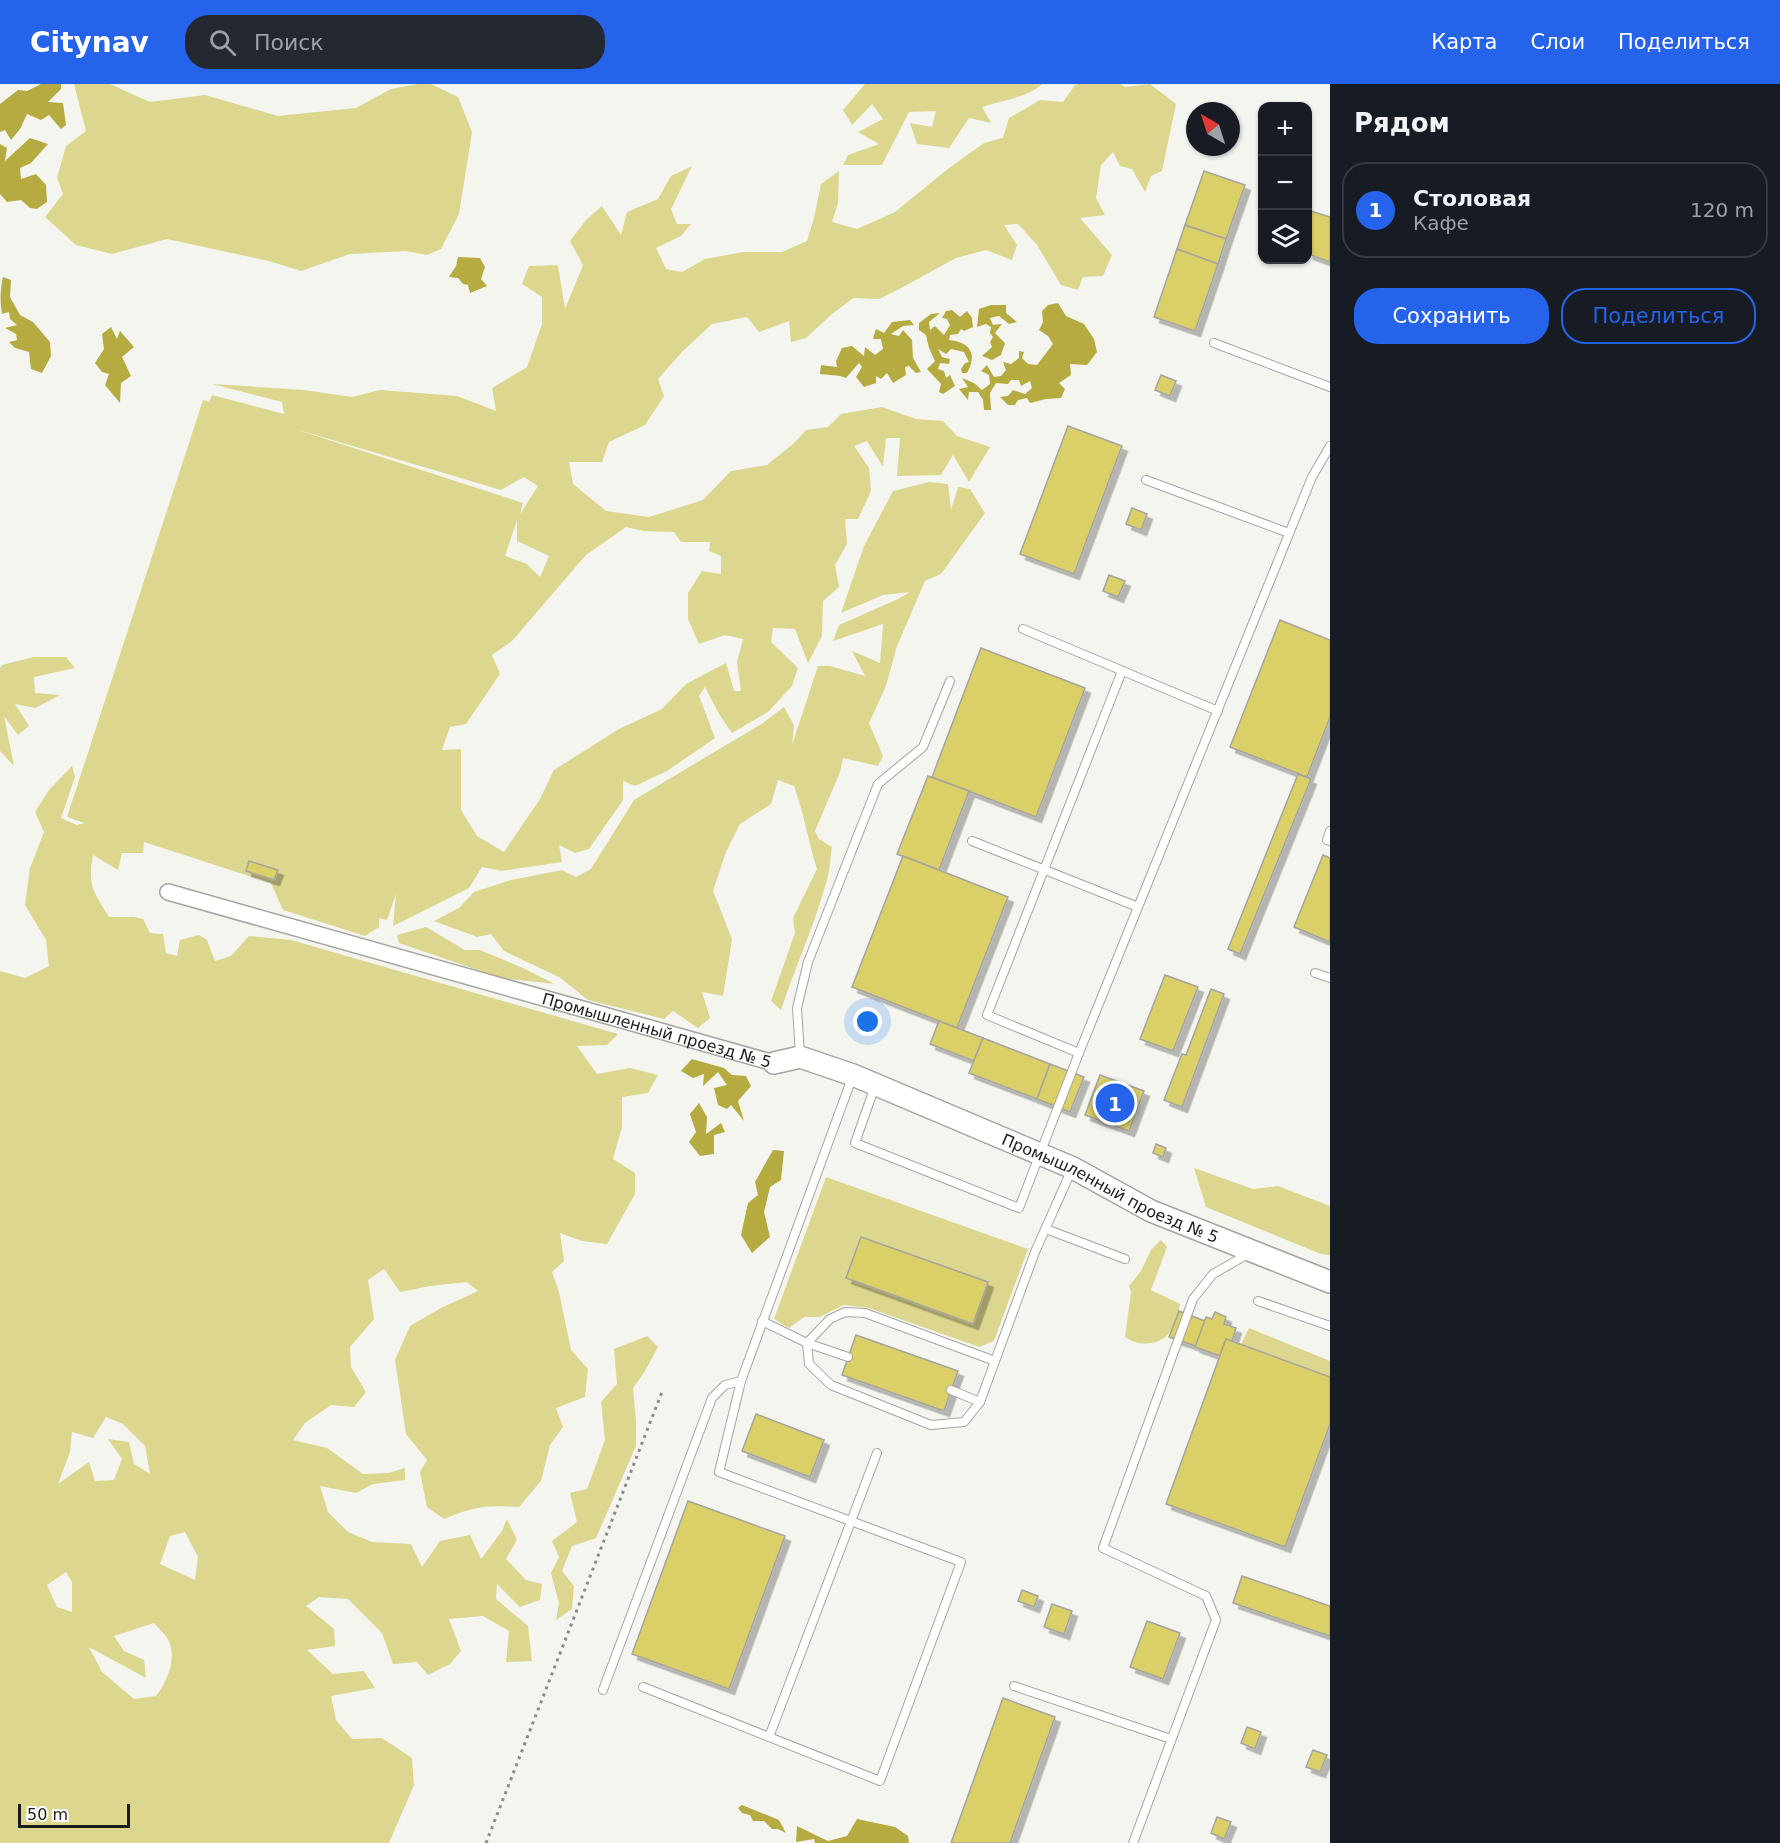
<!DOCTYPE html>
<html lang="ru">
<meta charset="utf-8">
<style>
body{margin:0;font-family:"DejaVu Sans",sans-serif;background:#242831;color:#f1f3f6}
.controls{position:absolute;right:18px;top:18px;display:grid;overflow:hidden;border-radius:12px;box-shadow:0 2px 4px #0004}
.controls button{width:54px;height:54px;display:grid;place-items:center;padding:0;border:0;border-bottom:2px solid #363941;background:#171b24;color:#f1f3f6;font:30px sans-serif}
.compass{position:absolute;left:1186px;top:18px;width:54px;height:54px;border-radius:50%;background:#171b24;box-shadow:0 2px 4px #0004;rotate:321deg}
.scale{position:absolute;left:18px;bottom:15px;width:112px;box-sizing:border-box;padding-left:6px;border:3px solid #1b1b1a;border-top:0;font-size:16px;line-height:21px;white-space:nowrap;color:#1b1b1a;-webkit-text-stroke:4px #fff;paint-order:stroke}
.you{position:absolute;left:868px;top:938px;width:21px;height:21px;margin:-15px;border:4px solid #fff;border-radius:50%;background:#1a73e8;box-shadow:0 0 0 9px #1a73e833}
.badge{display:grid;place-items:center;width:39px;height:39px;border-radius:50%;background:#2563eb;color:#fff;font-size:20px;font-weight:700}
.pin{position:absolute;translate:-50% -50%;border:3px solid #fff;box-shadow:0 2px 6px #0006}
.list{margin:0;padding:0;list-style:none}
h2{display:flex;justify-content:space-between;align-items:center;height:78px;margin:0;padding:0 24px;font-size:26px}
h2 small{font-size:20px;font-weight:400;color:#9ea1a6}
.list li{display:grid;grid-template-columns:39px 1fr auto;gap:18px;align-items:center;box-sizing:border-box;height:96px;margin:0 12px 12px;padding:0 12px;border:2px solid #363941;border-radius:24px}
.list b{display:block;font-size:22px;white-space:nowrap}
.list p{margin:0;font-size:20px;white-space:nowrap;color:#9ea1a6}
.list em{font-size:20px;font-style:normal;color:#9ea1a6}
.actions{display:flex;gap:12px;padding:18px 24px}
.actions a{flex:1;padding:14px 0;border:2px solid #2563eb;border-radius:24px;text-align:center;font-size:21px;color:#2563eb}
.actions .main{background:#2563eb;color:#fff}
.icon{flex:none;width:33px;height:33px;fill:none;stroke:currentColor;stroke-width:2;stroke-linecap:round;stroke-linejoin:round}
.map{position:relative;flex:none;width:1330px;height:1759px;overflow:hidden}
header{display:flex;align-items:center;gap:36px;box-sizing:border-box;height:84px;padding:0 30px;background:#2563eb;color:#fff}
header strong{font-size:28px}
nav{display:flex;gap:33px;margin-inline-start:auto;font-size:21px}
.search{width:420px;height:54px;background:#242831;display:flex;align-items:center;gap:15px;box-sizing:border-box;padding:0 21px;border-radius:24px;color:#9ea1a6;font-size:22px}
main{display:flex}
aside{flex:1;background:#171b24}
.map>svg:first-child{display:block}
.green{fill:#ddd68e;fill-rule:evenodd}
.water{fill:#b6ab41}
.building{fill:#dbd068;stroke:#a5a4a0;stroke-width:1.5;filter:url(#shadow)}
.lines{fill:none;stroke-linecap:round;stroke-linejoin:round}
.lane-casing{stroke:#a4a4a0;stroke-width:10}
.street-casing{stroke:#a4a4a0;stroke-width:18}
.secondary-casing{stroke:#a4a4a0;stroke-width:24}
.path{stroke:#8b8b87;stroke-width:3;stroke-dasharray:3 4.5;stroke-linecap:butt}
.lane{stroke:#fff;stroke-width:8}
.street{stroke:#fff;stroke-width:15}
.secondary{stroke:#fff;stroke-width:21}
.labels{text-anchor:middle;stroke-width:5;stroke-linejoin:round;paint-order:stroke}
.street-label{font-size:16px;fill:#1b1b1a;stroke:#fff}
</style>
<header>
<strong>Citynav</strong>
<div class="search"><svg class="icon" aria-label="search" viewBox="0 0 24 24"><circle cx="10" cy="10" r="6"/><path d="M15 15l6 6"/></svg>Поиск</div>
<nav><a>Карта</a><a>Слои</a><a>Поделиться</a></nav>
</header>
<main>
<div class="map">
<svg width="1330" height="1759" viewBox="0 0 1330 1759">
<defs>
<filter id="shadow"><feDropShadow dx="5.5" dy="5.5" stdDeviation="0" flood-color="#0004"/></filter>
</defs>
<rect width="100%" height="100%" fill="#f5f5f0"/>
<!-- green -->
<g class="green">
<path d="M74,0H110L150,18L205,11L278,32L356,24L391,5L418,0H431L458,13L472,48L459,130L441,165L427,171L406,167L350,170L301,187L269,177L167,155L112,170L76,161L45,133L63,110L57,94L66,62L86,47Z"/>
<path d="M865,0H1042C1028,14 1001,16 982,23L991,39L969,34L949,64L917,60L910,39L932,43L936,27L909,28L882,81H843L848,71L879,60L858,48L883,35L872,20L852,41L843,26Z"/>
<path d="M1079,0H1120L1125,3L1150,0L1176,20L1162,87L1151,92L1145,108L1132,85L1120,82L1113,68L1101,81L1096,114L1105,131L1080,134L1112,171L1103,192L1083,193L1078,206L1061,201L1037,161L1018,140L1004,141L1017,161L1012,176L986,166L956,174L901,204L879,215L853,214L831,231L806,254L791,258L789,237L759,248L747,233L712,240L682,268L658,295L664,312L645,341L609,358L602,378H569L573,400L606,427L649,433L703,416L731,387L767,381L793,360L806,346L828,343L841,330L882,323L916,335L943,337L957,352L990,363L969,398L953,371L941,391L897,392L900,354H886L883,383L867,357L854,362L869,384L871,407L858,435H845L847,460L835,481L839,503L823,517L822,552L808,579L795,545L773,544L771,558L798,584L792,602L768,628L732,649L719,630L705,603L699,612L715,654L667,687L635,702L623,697V716L589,765L575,769L559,761L562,778L502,787L482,783L469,804L393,842L396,810L387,836L379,834V843L365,852L283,826L271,799L144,758L143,769H122L118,786L93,771C87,801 94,809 109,833H133L143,835L150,849L163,850L166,869L177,872L180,856L199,851L207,856L215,877L231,872L249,852L291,856L618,950L607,961L577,962L597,990L630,984L658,991L648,1009L622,1013V1043L613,1075L635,1089V1110L607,1160L582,1157L560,1149L564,1177L552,1188L559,1208L571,1266L588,1285L585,1313L556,1324L563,1343L550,1361L541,1397L519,1423C487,1421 474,1422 444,1435L427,1423L420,1388L427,1376L406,1350L395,1276L410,1242L441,1224L478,1207L467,1198L430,1202L400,1208L384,1185L368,1196L374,1235L350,1263L351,1283L366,1308L354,1323L331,1321L305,1339L293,1356L327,1364L363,1390L389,1389L405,1384V1396L373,1400L356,1409L320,1402L328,1428L348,1448L372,1458L411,1460L422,1483L440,1457L470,1451L481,1475L502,1447L507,1435L517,1456L506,1475L526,1496L542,1500L540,1516L520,1523L497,1500L496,1515L528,1542L532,1577L506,1578L509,1547L483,1532L449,1535L461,1567L450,1580L428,1591L417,1578L393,1580L382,1549L348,1515L319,1513L306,1522L334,1545L335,1562L307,1566L333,1590L364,1587L375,1604L331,1612L336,1636L352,1655L382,1654L412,1674L414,1701L389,1759H0V887L25,894L49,882L46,856L25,821L30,784L44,748L35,728L49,706L72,682L75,693L61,734L77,741L85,739L67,733L203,316L209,318L212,311L284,330L282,318L212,300L304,306L352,313L380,306L457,312L496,327L492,304L527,283L542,240V213L522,200L529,182L558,181L565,225L583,181L570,157L586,136L602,122L621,151L627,128L658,115L671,92L692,82L671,125L677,140H691L681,152L656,164L666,185L682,188L705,175L743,168H782L807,157L814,134L821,100L839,87L838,119L832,138L857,145L895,128L949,84L984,59L1003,54L1009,34L1040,16L1063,18L1075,1ZM292,344L501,406L524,393L538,402L520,430L523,419ZM517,436V457L549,472L540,493L527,480L505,472ZM626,443L644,447L674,448L681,458H710L709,467L721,472V490L702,487L688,509V535L699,560L725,551L743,555L737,578L741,607H734L726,579L686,600L662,625L619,645L554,686L540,715L504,768L477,752L461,726V665L442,666L450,643L466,640L500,590L492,571L512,557L586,471ZM106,1333L123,1340L145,1362L150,1390L134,1380L129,1358L108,1355L122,1375L114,1396L95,1397L89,1378L58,1400L70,1368L72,1348L93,1354ZM185,1448L198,1473L195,1496L160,1480L170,1452ZM66,1488L72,1498V1528L57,1523L47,1501ZM154,1539C158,1544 164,1549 167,1554C178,1571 168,1597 156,1612L134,1615L102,1588L89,1563L146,1594L144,1576L124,1567L114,1552Z"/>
<path d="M929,398L948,400L951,426L958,403L970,405L985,429L941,490L925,497L897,562L886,602L869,639L883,672L878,682L843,674L840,688L815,747L819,755L832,763C830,775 830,788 826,799C814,843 795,883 781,926L771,917L795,849L793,834L817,785C808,757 804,729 794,702L778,696L771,720L740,740L726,768L713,807L732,855L723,912L702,908L710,934L698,944L673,927L664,935L588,916L559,893L504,867L491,850L477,853L434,837L459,824L474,808L511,796L562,786L576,793L591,785L634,716L763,639L784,623L794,641L792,661L818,582H830L865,592L852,567L880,579L883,540L833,557L839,541L898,515L910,508L883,511L841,529L864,462L893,407Z"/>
<path d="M34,573H66L75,584L34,593L35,609L60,611L35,624L15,620L29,642L18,651L4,632L14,682L0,667V584L2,581Z"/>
<path d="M426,843L465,866H480L523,884L555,900L501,894L399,859L397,851Z"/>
<path d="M1194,1084L1253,1105L1278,1102L1330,1122V1171L1321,1170L1206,1123Z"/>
<path d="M826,1093L1028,1165L994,1257L979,1263L869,1224L844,1221L819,1233H804L789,1244L774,1235Z"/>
<path d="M1161,1156L1167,1163L1151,1206L1180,1220C1179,1228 1176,1241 1171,1247C1160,1262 1139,1263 1125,1253L1131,1208L1129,1202L1141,1187L1151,1166Z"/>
<path d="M1249,1244L1330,1277V1293L1241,1260Z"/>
<path d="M647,1252L658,1263L645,1287L633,1304L636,1336V1362L596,1454L572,1462L562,1487L574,1502L572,1525L556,1536L559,1519L551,1489L559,1473L552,1457L577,1438L570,1409L587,1405L605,1356L601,1318L617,1300L614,1265Z"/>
</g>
<!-- water -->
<g class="water">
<path d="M41,0H61V5L48,18L63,19L66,41L61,45L49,31L41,36L27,30L20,45L11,56L5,46L0,48V20L18,6L27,7Z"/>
<path d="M30,54L48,60L31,79L20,84L21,95L36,90L46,101L47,118L37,125L30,124L21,116L7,118L0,110V60L7,64L5,77Z"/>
<path d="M458,173L480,174L485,183L481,195L487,202L470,209L468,201L463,200L458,194L449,193L456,182Z"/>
<path d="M3,193L11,196L10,213L20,231L33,238L50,258L51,272L42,289L31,285L29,268L15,264L9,258L17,256L16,250L5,244L17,241L10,235L9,228L2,230C0,218 0,205 3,193Z"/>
<path d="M1058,219L1066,232L1084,240L1094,255L1097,268L1087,281L1070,280L1071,291L1059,299L1065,305L1061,314L1046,315L1030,319L1027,314L1018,316L1015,321H1008L1000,313L1008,312L1013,306L1025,310L1032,304L1030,297L1021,302L1019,296H1011L1008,300L996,299L990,309L991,326H984L983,316L978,308H969L968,316L959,305L968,303L962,294L974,299L982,306L990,300L989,291L981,287L987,281L994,293L1001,292L1006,286L1003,278L1011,280L1019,274V267L1024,268L1022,274L1028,280L1037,281L1053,260L1048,252L1039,246L1043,238L1042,227L1048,221Z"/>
<path d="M991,221H1006V229L1017,238L1009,240L999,232L990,234L993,241L1002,240L995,249L1005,259L1001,271L992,276L982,272L992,263L990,258L993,253L990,249L991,243L986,240L977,243L979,225Z"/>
<path d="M952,226L960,233L967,227L972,234L973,243L964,247L961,245L958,250L950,251L949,256C970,258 978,270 967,289H962L961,285L965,279L969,278L964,268L951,265L946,270L938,265L942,273L950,275L949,280L940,279L938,285L944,287L946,294L950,291L955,302L943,310L939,308L941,300L927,285L935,277L929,264L926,251L919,246V239L931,230L940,229L929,238L930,246L935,242L944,251L950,241L947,235L942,234L946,227Z"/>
<path d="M910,236L914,241L903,242L891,250L899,252L903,246L912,256L913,274L921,288L916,289L909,282L905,283L906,291L893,299L887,289L881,295L876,292V299L864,303L856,293L862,283L859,279L846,294C837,290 830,292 820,290L821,281L837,283L836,277L842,264L852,262L864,272L865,263L875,271L883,265L881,255H873L876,245L884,249L892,238Z"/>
<path d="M111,243L117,255L120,247L134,263L122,273L131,292L121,299L120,319L105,301L109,290L102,288L95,279L104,265L102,250Z"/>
<path d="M692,975L724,984L732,991L746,992L751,1002L738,1017L744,1037L731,1021L727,1025L718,1021L714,1004L727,1001L718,988L703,1002L704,990L693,994L681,987Z"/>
<path d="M699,1019L707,1033L706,1050L721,1039L725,1048L714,1051V1070L700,1072L689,1058L696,1048L690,1030Z"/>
<path d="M773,1066L784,1067L781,1096L770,1103L764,1128L770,1153L752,1169L741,1151L748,1119L758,1111L755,1098Z"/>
<path d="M742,1721L779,1736L786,1749L778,1745H772L764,1737H753L750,1731L742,1729L738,1724Z"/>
<path d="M857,1735L895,1743L908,1752L909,1759H815L814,1755L796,1758L797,1742L828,1757L847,1752Z"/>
</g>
<!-- building -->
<g class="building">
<path d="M1204,87L1245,101L1226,155L1185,141Z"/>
<path d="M1308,126L1330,133V178L1308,170Z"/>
<path d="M1185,141L1226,155L1218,180L1177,165Z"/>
<path d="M1177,165L1218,180L1195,247L1154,233Z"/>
<path d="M1161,291L1176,297L1170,312L1155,306Z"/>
<path d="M1068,342L1122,362L1074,490L1020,470Z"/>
<path d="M1132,424L1147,430L1141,446L1126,440Z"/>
<path d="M1109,491L1125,497L1118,513L1103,507Z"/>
<path d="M1280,536L1330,556V633L1307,693L1230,663Z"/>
<path d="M981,564L1085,604L1036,733L932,693Z"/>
<path d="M1298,690L1311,695L1240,870L1228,865Z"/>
<path d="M928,692L969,707L939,786L897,770Z"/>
<path d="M1323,771L1330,774V858L1294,843Z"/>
<path d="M903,772L1008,813L957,944L852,903Z"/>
<path d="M249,777L278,786L274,796L246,787Z"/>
<path d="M1165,891L1198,903L1173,967L1140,955Z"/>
<path d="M1211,905L1224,910L1182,1023L1164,1016L1182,970L1186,971Z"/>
<path d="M939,937L983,954L974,977L930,960Z"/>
<path d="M983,954L1050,980L1037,1015L969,989Z"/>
<path d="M1050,980L1084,993L1070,1028L1037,1015Z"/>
<path d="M1100,991L1144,1007L1129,1047L1085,1031Z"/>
<path d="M1156,1060L1166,1064L1163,1073L1153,1069Z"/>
<path d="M861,1153L988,1198L973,1240L846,1194Z"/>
<path d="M1179,1227L1205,1237L1196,1262L1169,1253Z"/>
<path d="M1215,1228L1226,1233L1224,1240L1236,1244L1232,1257L1226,1255L1220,1272L1195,1263L1206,1233L1212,1235Z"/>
<path d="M856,1251L958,1287L944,1327L842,1291Z"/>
<path d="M1226,1255L1330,1293V1340L1285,1463L1166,1420Z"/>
<path d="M756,1330L824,1356L810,1393L742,1367Z"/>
<path d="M688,1417L785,1452L729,1605L632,1570Z"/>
<path d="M1242,1492L1330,1522V1552L1233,1519Z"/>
<path d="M1022,1506L1038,1512L1034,1523L1018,1517Z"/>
<path d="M1052,1520L1072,1527L1064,1550L1044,1543Z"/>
<path d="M1147,1537L1180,1549L1163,1595L1130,1583Z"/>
<path d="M1003,1614L1055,1633L1010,1759H951Z"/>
<path d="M1247,1643L1261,1648L1255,1665L1241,1659Z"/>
<path d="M1313,1666L1327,1671L1320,1688L1306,1683Z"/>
<path d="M1217,1733L1231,1738L1224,1755L1211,1749Z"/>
</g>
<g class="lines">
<defs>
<g id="lane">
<path d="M1214,259L1330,303"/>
<path d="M1146,396L1289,449"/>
<path d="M1023,545L1218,627"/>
<path d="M1330,747L1327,756L1330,757"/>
<path d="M972,757L1138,823"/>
<path d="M1315,889L1330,894"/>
<path d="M1079,969L987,931L1122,587"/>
<path d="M800,971L797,924L808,878L878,700L923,663L950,597"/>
<path d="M875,1002L855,1059L1019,1124L1079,969L1312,393L1330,362"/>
<path d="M1046,1145L1125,1175"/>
<path d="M1258,1217L1330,1242"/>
<path d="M762,1237L807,1259L848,1273"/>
<path d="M951,1306L980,1318L1035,1168L1072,1085"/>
<path d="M980,1318L964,1338L931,1341L831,1301L809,1280L807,1259L830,1235L845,1228L865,1229L995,1277"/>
<path d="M1014,1602L1171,1655"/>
<path d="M643,1603L880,1697L961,1478L719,1388L741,1297L852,994"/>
<path d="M603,1606L712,1314L725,1301L741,1297"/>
<path d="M769,1653L877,1369"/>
<path d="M1133,1759L1216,1536L1206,1512L1103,1464L1193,1215L1213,1190L1248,1170"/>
</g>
<g id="street">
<path id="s1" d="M168,808L774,979"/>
</g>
<g id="secondary">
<path id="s2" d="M774,979L800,973L853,991L1073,1084L1151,1127L1330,1198"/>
</g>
</defs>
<!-- lane casing -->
<use href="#lane" class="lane-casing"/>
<!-- street casing -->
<use href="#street" class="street-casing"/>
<!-- secondary casing -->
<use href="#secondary" class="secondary-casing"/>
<!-- path -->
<path class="path" d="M486,1759L662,1308"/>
<!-- lane -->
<use href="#lane" class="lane"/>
<!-- street -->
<use href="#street" class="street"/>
<!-- secondary -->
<use href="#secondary" class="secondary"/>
</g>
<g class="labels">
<!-- street labels -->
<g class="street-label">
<text dy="6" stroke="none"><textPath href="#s1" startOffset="508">Промышленный проезд № 5</textPath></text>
<text dy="6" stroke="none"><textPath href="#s2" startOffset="364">Промышленный проезд № 5</textPath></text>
</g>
</g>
</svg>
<div class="controls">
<button>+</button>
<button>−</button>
<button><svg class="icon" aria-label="layers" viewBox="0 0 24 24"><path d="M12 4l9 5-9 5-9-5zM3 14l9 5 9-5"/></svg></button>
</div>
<svg class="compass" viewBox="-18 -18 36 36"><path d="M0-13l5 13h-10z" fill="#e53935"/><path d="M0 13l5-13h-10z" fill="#9ea1a6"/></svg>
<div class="scale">50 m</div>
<div class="you"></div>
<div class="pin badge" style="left:1115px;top:1019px">1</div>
</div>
<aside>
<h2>Рядом<small></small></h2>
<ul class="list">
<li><span class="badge">1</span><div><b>Столовая</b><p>Кафе</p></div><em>120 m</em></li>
</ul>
<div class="actions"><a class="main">Сохранить</a><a>Поделиться</a></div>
</aside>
</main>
